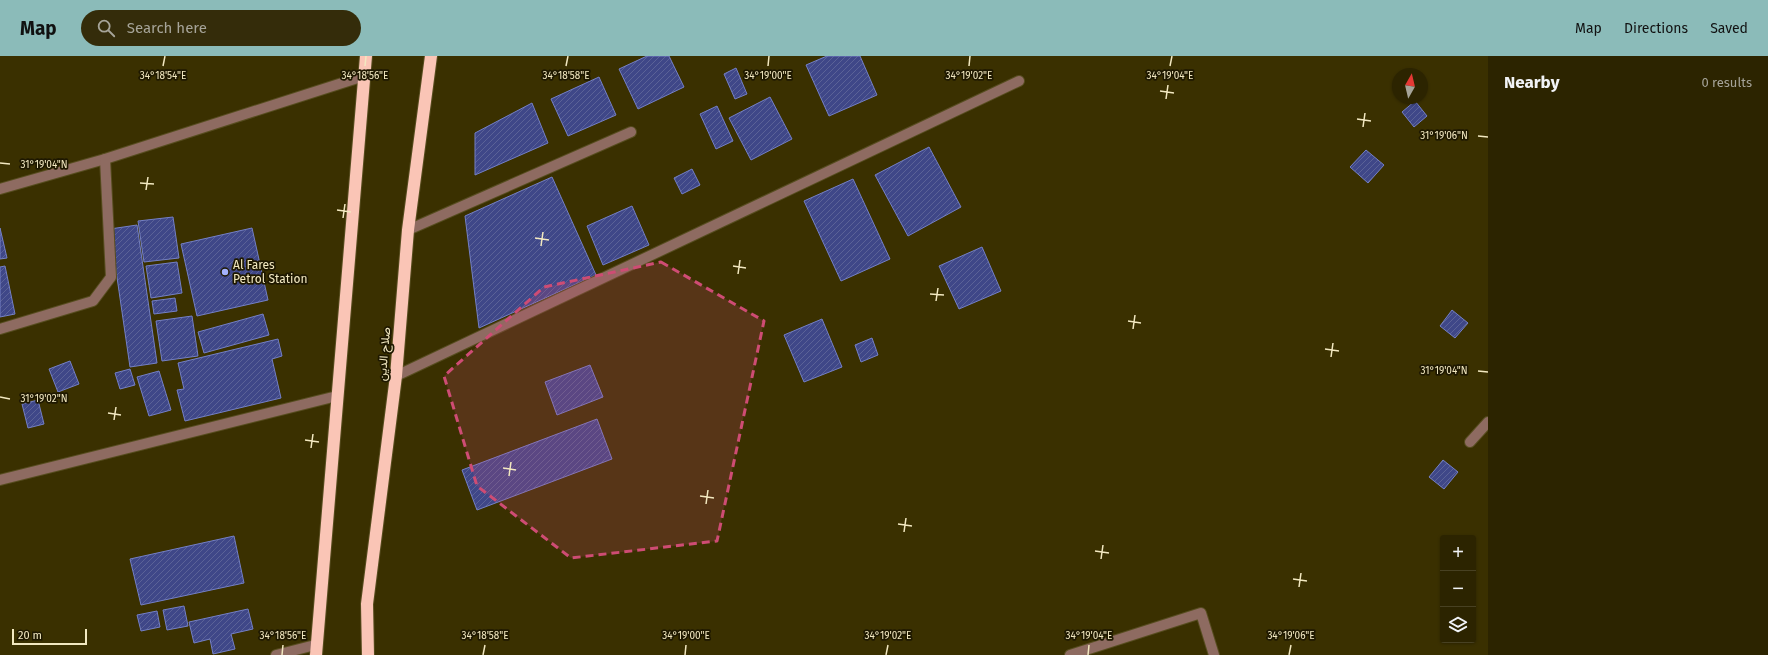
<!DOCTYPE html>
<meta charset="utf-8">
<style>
body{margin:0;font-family:"Fira Sans",Vazirmatn,sans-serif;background:#342c0a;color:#f1f3f6}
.controls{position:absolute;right:12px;bottom:12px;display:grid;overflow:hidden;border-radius:4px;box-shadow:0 1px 3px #0004}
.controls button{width:36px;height:36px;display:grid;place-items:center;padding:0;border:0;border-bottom:1px solid #484122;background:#2c2400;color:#f1f3f6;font:20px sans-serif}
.compass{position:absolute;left:1392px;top:12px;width:36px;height:36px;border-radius:50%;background:#2c2400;box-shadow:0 1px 3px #0004;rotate:8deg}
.scale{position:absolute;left:12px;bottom:10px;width:75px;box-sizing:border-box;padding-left:4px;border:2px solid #f2e8c0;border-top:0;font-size:11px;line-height:14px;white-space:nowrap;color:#f2e8c0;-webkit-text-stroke:3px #1e1800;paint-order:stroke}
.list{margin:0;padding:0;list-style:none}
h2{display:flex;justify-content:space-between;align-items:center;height:52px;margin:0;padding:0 16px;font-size:17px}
h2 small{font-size:13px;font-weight:400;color:#a6a499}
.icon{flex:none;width:22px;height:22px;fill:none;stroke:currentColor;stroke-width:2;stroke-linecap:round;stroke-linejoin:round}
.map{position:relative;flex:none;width:1488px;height:599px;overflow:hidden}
header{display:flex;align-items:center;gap:24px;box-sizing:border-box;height:56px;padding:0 20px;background:#8bbbb9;color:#111}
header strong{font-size:19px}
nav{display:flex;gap:22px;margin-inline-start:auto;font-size:14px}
.search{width:280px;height:36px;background:#342c0a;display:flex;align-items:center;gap:10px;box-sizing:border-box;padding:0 14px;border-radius:22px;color:#a6a499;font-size:15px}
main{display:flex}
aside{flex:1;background:#2c2400}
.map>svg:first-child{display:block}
.building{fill:url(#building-hatch);stroke:#7480c6}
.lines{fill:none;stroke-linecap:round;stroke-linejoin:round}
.minor-casing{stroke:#574d1f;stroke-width:12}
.highway-casing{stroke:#574d1f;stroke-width:14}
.minor{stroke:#8e6b61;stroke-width:10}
.highway{stroke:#fac5b6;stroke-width:12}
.marked{fill:#ce4c74;fill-opacity:0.2;stroke:#ce4c74;stroke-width:3;stroke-dasharray:8 5;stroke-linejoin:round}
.ticks{fill:none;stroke:#f2e8c0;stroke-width:1.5}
.poi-dot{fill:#a4b2fc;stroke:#1e1800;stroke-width:1.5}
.labels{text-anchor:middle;stroke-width:3.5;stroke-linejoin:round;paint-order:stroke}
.poi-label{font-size:12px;fill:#f2e8c0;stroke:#1e1800;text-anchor:start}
.street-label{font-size:12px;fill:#f2e8c0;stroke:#1e1800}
.ticks-label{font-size:10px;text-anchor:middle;fill:#f2e8c0;stroke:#1e1800;stroke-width:3.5;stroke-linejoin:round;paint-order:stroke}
</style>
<header>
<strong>Map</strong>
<div class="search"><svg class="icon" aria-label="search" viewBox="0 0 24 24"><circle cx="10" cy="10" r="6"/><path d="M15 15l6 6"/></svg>Search here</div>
<nav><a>Map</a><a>Directions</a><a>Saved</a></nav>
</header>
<main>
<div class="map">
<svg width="1488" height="599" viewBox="0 0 1488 599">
<defs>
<pattern id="building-hatch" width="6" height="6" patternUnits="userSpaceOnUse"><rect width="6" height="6" fill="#3f4788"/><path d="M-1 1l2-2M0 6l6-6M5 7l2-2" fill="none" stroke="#5b6297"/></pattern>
</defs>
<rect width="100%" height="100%" fill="#3a3000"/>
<!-- building -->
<g class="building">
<path d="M647,0H669L684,31L638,53L619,13Z"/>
<path d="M827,0H860L877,39L829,60L806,9Z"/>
<path d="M736,12L747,38L735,43L724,18Z"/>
<path d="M599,21L616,59L568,80L551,43Z"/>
<path d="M770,41L792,83L751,104L729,62Z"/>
<path d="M1415,45L1427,60L1414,71L1402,56Z"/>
<path d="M532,47L548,87L475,119V77Z"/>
<path d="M717,50L733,85L716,93L700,58Z"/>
<path d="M929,91L961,151L908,180L875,119Z"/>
<path d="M1366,94L1384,109L1368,127L1350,111Z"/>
<path d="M692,113L700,129L682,138L674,122Z"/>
<path d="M552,121L596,219L479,272L465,160Z"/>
<path d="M853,123L890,203L841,225L804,145Z"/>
<path d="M632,150L649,189L603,209L587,170Z"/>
<path d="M173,161L179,202L144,206L138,165Z"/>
<path d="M137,169L157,307L130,311L110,173Z"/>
<path d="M0,172L7,202L0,203Z"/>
<path d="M252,172L268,244L197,260L181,188Z"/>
<path d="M982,191L1001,235L959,253L939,210Z"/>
<path d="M177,206L182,237L151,242L146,210Z"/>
<path d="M5,210L15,258L0,261V211Z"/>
<path d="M175,242L177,255L154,258L152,245Z"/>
<path d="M1452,254L1468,267L1455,282L1440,270Z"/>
<path d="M263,258L269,279L204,297L198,276Z"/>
<path d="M192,260L198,300L162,305L156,265Z"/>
<path d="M822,263L842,311L804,326L784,279Z"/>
<path d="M872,282L878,299L861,306L855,289Z"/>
<path d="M278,283L282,300L272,303L281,342L185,365L177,334L184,333L178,307Z"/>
<path d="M70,305L79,328L58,336L49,313Z"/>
<path d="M590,309L603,341L557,359L545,326Z"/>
<path d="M130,313L135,329L120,333L115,317Z"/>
<path d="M159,315L171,354L149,360L137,321Z"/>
<path d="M38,344L44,368L28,372L22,348Z"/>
<path d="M597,363L612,403L477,454L462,414Z"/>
<path d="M1443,404L1458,416L1444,433L1429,421Z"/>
<path d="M234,480L244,527L141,549L130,503Z"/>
<path d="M184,550L188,570L167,574L163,554Z"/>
<path d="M248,553L253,573L231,578L235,593L213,598L210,583L194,587L189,566Z"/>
<path d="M157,555L160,571L141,575L137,559Z"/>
</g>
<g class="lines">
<defs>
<g id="minor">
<path d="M0,133L105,103L364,20"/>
<path d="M408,174L631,76"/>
<path d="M0,273L93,245L111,221L105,103"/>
<path d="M396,320L1019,25"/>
<path d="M1470,386L1488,366"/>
<path d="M0,424L337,340"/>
<path d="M276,599L315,589"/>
<path d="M1070,599L1201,557L1214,599"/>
</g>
<g id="highway">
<path d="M316,599L366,0"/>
<path d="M368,599L367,548L396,320L408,174L431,0"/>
</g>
</defs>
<!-- minor casing -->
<use href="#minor" class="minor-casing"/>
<!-- highway casing -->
<use href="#highway" class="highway-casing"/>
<!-- minor -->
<use href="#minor" class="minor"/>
<!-- highway -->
<use href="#highway" class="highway"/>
</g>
<!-- marked area -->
<path class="marked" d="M661,206L764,265L717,485L571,502L477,430L444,320L544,231Z"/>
<!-- ticks -->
<path class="ticks" d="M163,10L165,0M365,10L366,0M566,10L568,0M768,10L769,0M969,10L970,0M1170,10L1172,0M1160,35L1174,37M1166,43L1168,29M1357,63L1371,65M1363,71L1365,57M1478,80L1488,81M0,107L10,108M140,127L154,128M146,134L148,121M337,154L351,156M343,162L345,148M535,182L549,184M541,190L543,176M733,210L746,212M738,218L740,204M930,238L944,239M936,245L938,232M1128,265L1141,267M1133,273L1135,259M1325,293L1339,295M1331,301L1333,287M1478,315L1488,316M0,341L10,343M108,357L121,359M114,364L116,351M305,384L319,386M311,392L313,378M503,412L516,414M509,420L511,406M700,440L714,442M706,448L708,434M898,468L912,470M904,476L906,462M1095,495L1109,497M1101,503L1103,489M1293,523L1307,525M1299,531L1301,517M282,599L283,589M483,599L485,589M685,599L686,589M886,599L888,589M1088,599L1089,589M1289,599L1291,589"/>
<!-- markers -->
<circle class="poi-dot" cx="225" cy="216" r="4"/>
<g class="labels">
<!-- poi labels -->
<g class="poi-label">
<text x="233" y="213">Al Fares<tspan x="233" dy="14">Petrol Station</tspan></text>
</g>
<!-- street labels -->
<g class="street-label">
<text transform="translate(384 298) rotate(-85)" y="4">صلاح الدين</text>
</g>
</g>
<g class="ticks-label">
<text x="163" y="23">34°18'54"E</text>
<text x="365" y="23">34°18'56"E</text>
<text x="566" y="23">34°18'58"E</text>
<text x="768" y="23">34°19'00"E</text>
<text x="969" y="23">34°19'02"E</text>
<text x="1170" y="23">34°19'04"E</text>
<text x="1444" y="83">31°19'06"N</text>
<text x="44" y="112">31°19'04"N</text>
<text x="1444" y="318">31°19'04"N</text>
<text x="44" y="346">31°19'02"N</text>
<text x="283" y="583">34°18'56"E</text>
<text x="485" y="583">34°18'58"E</text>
<text x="686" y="583">34°19'00"E</text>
<text x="888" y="583">34°19'02"E</text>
<text x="1089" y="583">34°19'04"E</text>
<text x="1291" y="583">34°19'06"E</text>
</g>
</svg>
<div class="controls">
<button>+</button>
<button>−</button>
<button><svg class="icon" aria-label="layers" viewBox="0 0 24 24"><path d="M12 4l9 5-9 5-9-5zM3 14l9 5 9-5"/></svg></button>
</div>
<svg class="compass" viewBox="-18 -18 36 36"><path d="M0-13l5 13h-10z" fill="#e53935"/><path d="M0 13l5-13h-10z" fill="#a6a499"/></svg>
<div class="scale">20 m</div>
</div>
<aside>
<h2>Nearby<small>0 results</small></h2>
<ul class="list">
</ul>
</aside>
</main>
